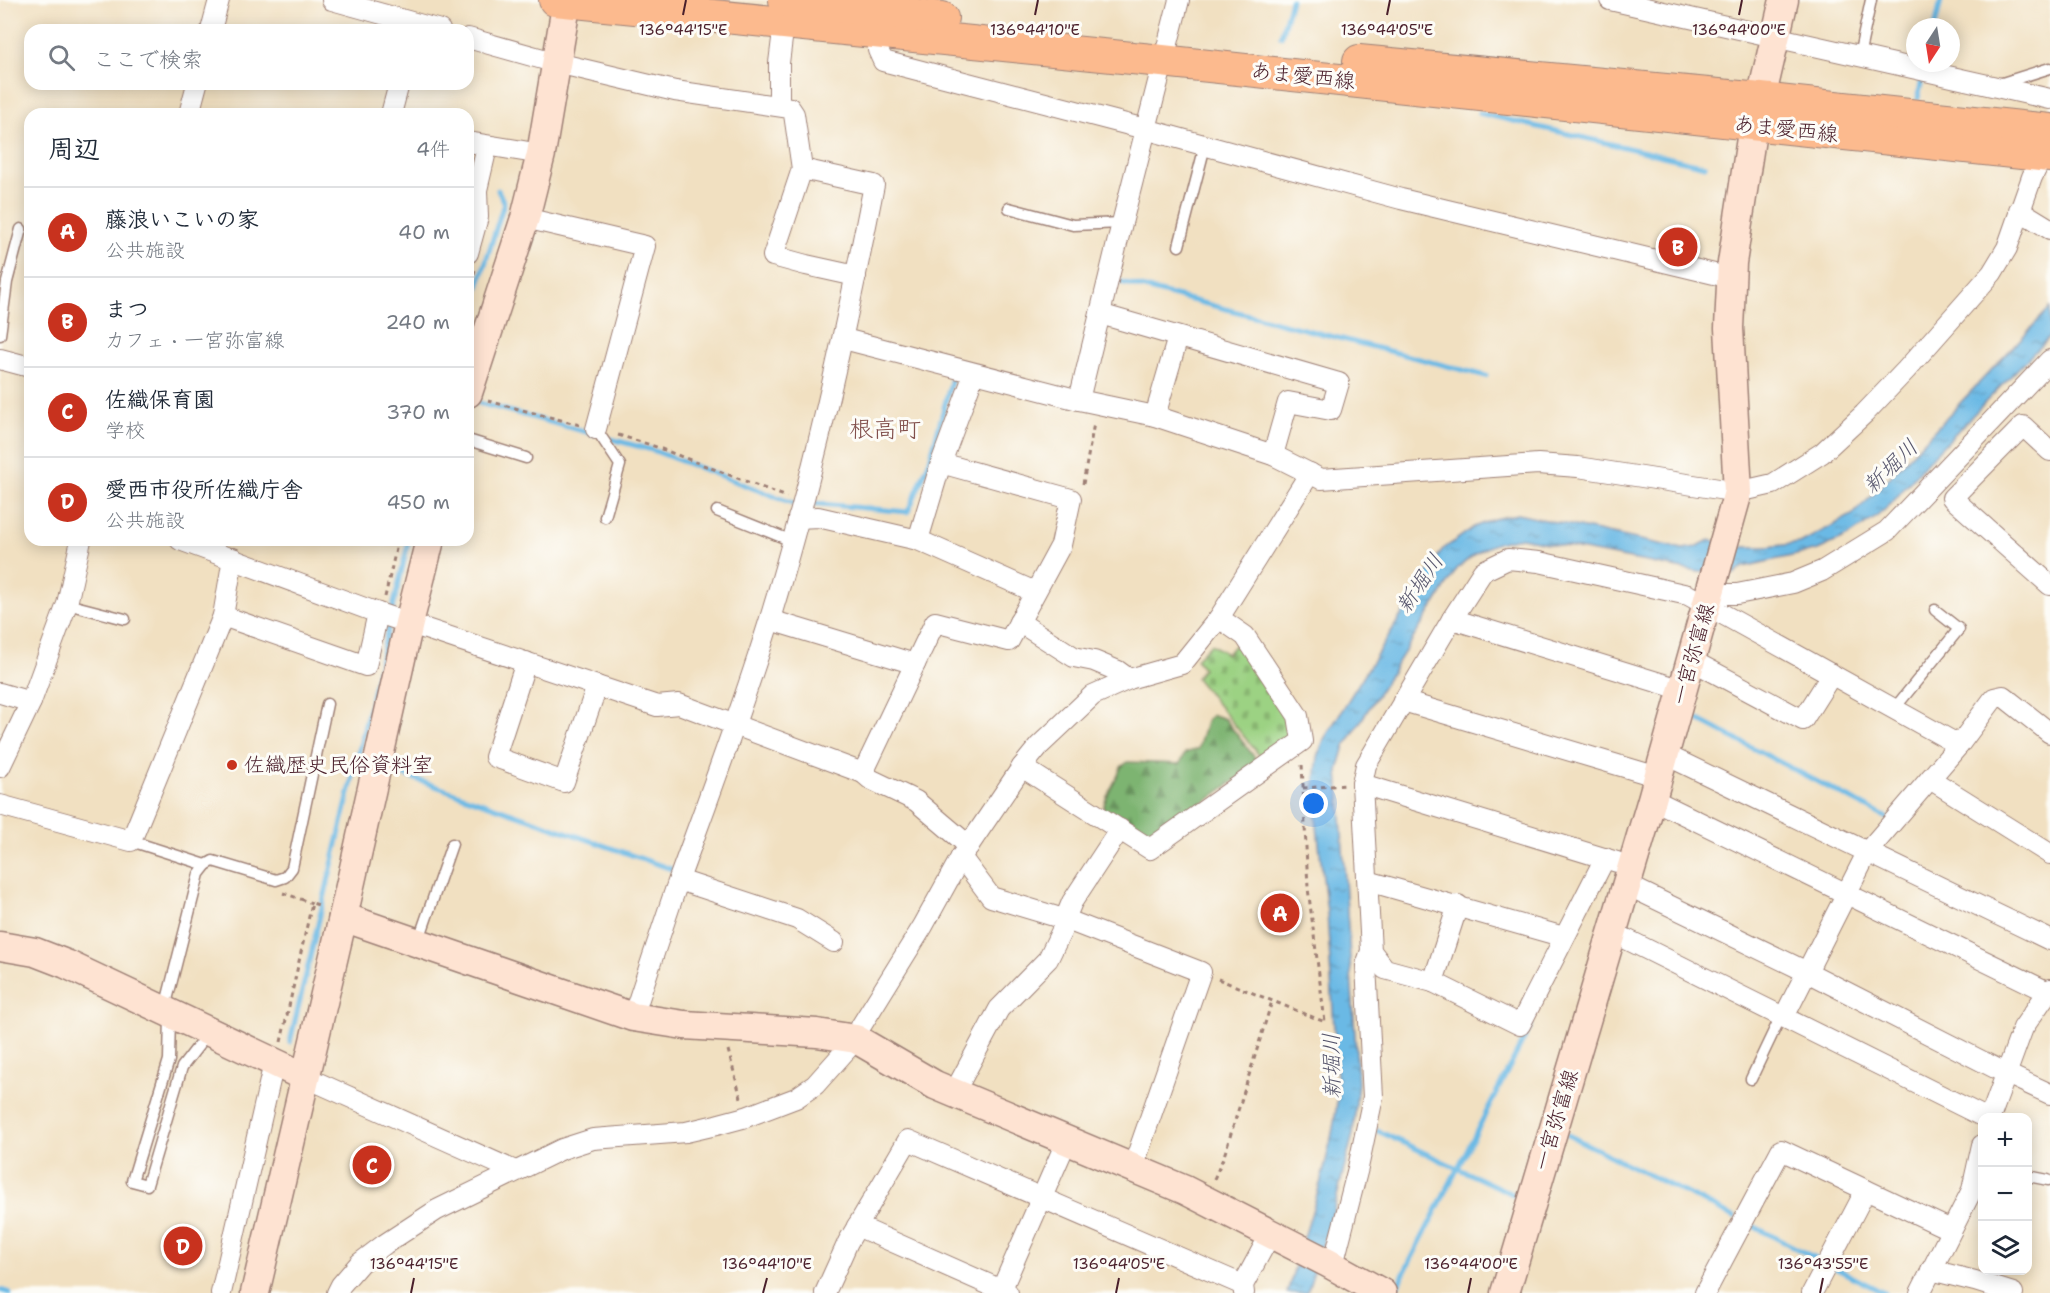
<!DOCTYPE html>
<html lang="ja">
<meta charset="utf-8">
<style>
body{margin:0;font-family:"Shantell Sans","Klee One",sans-serif;background:#f2f2f3;color:#1f2937}
.controls{position:absolute;right:18px;bottom:18px;display:grid;overflow:hidden;border-radius:12px;box-shadow:0 3px 15px #0003}
.controls button{width:54px;height:54px;display:grid;place-items:center;padding:0;border:0;border-bottom:2px solid #e0e1e3;background:#fff;color:#1f2937;font:30px sans-serif}
.compass{position:absolute;left:1906px;top:18px;width:54px;height:54px;border-radius:50%;background:#fff;box-shadow:0 3px 15px #0003;rotate:192deg}
.you{position:absolute;left:1314px;top:804px;width:21px;height:21px;margin:-15px;border:4px solid #fff;border-radius:50%;background:#1a73e8;box-shadow:0 0 0 9px #1a73e833}
.badge{display:grid;place-items:center;width:39px;height:39px;border-radius:50%;background:#c8321e;color:#fff;font-size:20px;font-weight:700}
.pin{position:absolute;translate:-50% -50%;border:3px solid #fff;box-shadow:0 2px 6px #0006}
.list{margin:0;padding:0;list-style:none}
h2{display:flex;justify-content:space-between;align-items:center;height:78px;margin:0;padding:0 24px;font-size:26px}
h2 small{font-size:20px;font-weight:400;color:#747a83}
.list li{display:grid;grid-template-columns:39px 1fr auto;gap:18px;align-items:center;box-sizing:border-box;height:90px;padding:0 24px;border-top:2px solid #e0e1e3}
.list b{display:block;font-size:22px;white-space:nowrap}
.list p{margin:0;font-size:20px;white-space:nowrap;color:#747a83}
.list em{font-size:20px;font-style:normal;color:#747a83}
.icon{flex:none;width:33px;height:33px;fill:none;stroke:currentColor;stroke-width:2;stroke-linecap:round;stroke-linejoin:round}
.map{position:relative;flex:none;width:2050px;height:1293px;overflow:hidden}
.search{position:absolute;background:#fff;box-shadow:0 3px 15px #0003;left:24px;top:24px;width:450px;height:66px;display:flex;align-items:center;gap:15px;box-sizing:border-box;padding:0 21px;border-radius:18px;color:#747a83;font-size:22px}
.panel{position:absolute;background:#fff;box-shadow:0 3px 15px #0003;left:24px;top:108px;width:450px;height:438px;border-radius:18px}
.map>svg:first-child{display:block}
.forest{fill:url(#forest-firs);stroke:#646a4e;stroke-width:1.5}
.cemetery{fill:url(#cemetery-stones);stroke:#737857;stroke-width:1.5}
.water{fill:url(#water-ripples);stroke:#5a6c88;stroke-width:1.5}
.lines{fill:none;stroke-linecap:round;stroke-linejoin:round}
.stream{stroke:#6bb9e5;stroke-width:5}
.lane-casing{stroke:#9e8076;stroke-width:13}
.street-casing{stroke:#9e8076;stroke-width:22}
.secondary-casing{stroke:#9e8076;stroke-width:31}
.primary-casing{stroke:#9e8076;stroke-width:34}
.path{stroke:#9e8076;stroke-width:3;stroke-dasharray:4.5 4.5;stroke-linecap:butt}
.lane{stroke:#fff;stroke-width:10}
.street{stroke:#fff;stroke-width:20}
.secondary{stroke:#fee3d2;stroke-width:28}
.primary{stroke:#fcba8e;stroke-width:32}
.ticks{fill:none;stroke:#4a1f2b;stroke-width:2}
.poi-dot{fill:#c8321e;stroke:#fdfcf7;stroke-width:2}
.labels{text-anchor:middle;stroke-width:6;stroke-linejoin:round;paint-order:stroke}
.street-label{font-size:21px;fill:#4a1f2b;stroke:#fdfcf7}
.poi-label{font-size:21px;fill:#4a1f2b;stroke:#fdfcf7;text-anchor:start}
.water-label{font-size:22px;font-style:italic;fill:#56556c;stroke:#fdfcf7}
.quarter-label{font-size:24px;fill:#82504c;stroke:#fdfcf7}
.ticks-label{font-size:15px;text-anchor:middle;fill:#4a1f2b;stroke:#fdfcf7;stroke-width:6;stroke-linejoin:round;paint-order:stroke}
</style>
<div class="map">
<svg width="2050" height="1293" viewBox="0 0 2050 1293">
<defs>
<pattern id="forest-firs" width="22" height="20" patternUnits="userSpaceOnUse" patternTransform="scale(1.5)"><rect width="22" height="20" fill="#7db471"/><path d="M5 1l3.5 6h-7zM16 11l3.5 6h-7z" fill="#68925d"/></pattern>
<pattern id="cemetery-stones" width="16" height="16" patternUnits="userSpaceOnUse" patternTransform="scale(1.5)"><rect width="16" height="16" fill="#9cd283"/><path d="M2 7V4a2 2 0 0 1 4 0v3zM10 15v-3a2 2 0 0 1 4 0v3z" fill="#88b471"/></pattern>
<pattern id="water-ripples" width="26" height="14" patternUnits="userSpaceOnUse" patternTransform="scale(1.5)"><rect width="26" height="14" fill="#6bb9e5"/><path d="M2 4q2-2 4 0t4 0M15 11q2-2 4 0t4 0" fill="none" stroke="#5a96ba"/></pattern>
</defs>
<rect width="100%" height="100%" fill="#fdfcf7"/>
<filter id="ink" filterUnits="userSpaceOnUse"><feTurbulence type="fractalNoise" baseFrequency=".0167" numOctaves="2"/><feDisplacementMap in="SourceGraphic" scale="12" xChannelSelector="R" yChannelSelector="G"/><feConvolveMatrix kernelMatrix="1 2 1 2 8 2 1 2 1" color-interpolation-filters="sRGB"/></filter>
<filter id="wash" filterUnits="userSpaceOnUse"><feTurbulence type="fractalNoise" baseFrequency=".008" numOctaves="4" result="noise"/><feDisplacementMap in="SourceGraphic" scale="24" xChannelSelector="R" yChannelSelector="G"/><feGaussianBlur stdDeviation="1.35" result="paint"/><feColorMatrix in="noise" values="0 0 0 0 0 0 0 0 0 0 0 0 0 0 0 0 0 1.4 0 .05"/><feComposite in="paint" operator="in"/></filter>
<g filter="url(#wash)">
<rect width="100%" height="100%" fill="#f1e0c1"/>
<!-- forest -->
<path class="forest" d="M1213,715L1225,719L1259,763L1156,837H1145L1103,809C1106,793 1116,783 1121,767L1128,762L1180,764L1185,753L1198,749L1207,719Z"/>
<!-- cemetery -->
<path class="cemetery" d="M1242,637L1295,714V734L1264,761L1196,678L1203,668L1196,659L1211,644L1227,654Z"/>
<!-- water -->
<path class="water" d="M2050,308V336L1924,465L1891,504L1875,518L1848,536L1818,550L1743,567L1735,574L1699,572L1521,538C1492,542 1479,549 1457,569L1345,746L1338,770L1358,1082L1353,1134L1333,1212L1307,1293H1287C1306,1228 1331,1162 1338,1094L1327,912L1314,801L1315,780L1318,757L1324,739L1442,550L1474,527L1494,519L1517,514L1683,549L1696,547L1709,540L1743,547H1768L1800,543L1852,515L1872,496Z"/>
<g class="lines">
<!-- stream -->
<g class="stream">
<path d="M1935,27L1941,0"/>
<path d="M1281,36L1291,0"/>
<path d="M1918,98L1922,79"/>
<path d="M1479,113L1705,166"/>
<path d="M1117,281L1486,376"/>
<path d="M468,319L504,203L498,190"/>
<path d="M479,403L594,434"/>
<path d="M611,439L652,450L795,504"/>
<path d="M810,503L908,512L930,460L953,374"/>
<path d="M1695,718L1889,819"/>
<path d="M401,774L674,870"/>
<path d="M290,1042L409,540"/>
<path d="M275,1101L279,1086"/>
<path d="M1378,1131L1521,1198"/>
<path d="M1568,1135L1734,1217"/>
<path d="M1749,1224L1819,1260"/>
<path d="M1835,1268L1884,1293"/>
<path d="M1398,1285L1531,1025"/>
<path d="M0,1290L10,1293"/>
</g>
</g>
</g>
<g filter="url(#ink)">
<g class="lines">
<defs>
<g id="lane">
<path d="M1859,56L1871,0"/>
<path d="M1999,84L2050,68"/>
<path d="M1009,208L1073,225L1122,223"/>
<path d="M1179,246L1205,146"/>
<path d="M0,335L7,282L21,229"/>
<path d="M596,429L620,465L605,517"/>
<path d="M468,440L526,458"/>
<path d="M717,511L792,541"/>
<path d="M67,604L125,619"/>
<path d="M1894,709L1959,629L1935,610"/>
<path d="M131,841L206,865"/>
<path d="M418,942L452,844"/>
<path d="M165,1008L199,874L206,865L213,861L276,880L285,877L292,868L327,704"/>
<path d="M170,1016L169,1060L132,1181L147,1185L182,1067L209,1032"/>
<path d="M1751,1079L1781,1016"/>
<path d="M2028,1176L2048,1180"/>
</g>
<g id="street">
<path d="M332,0L440,30"/>
<path d="M1610,0L2050,99"/>
<path d="M211,30L219,0"/>
<path d="M879,33L878,50L883,61L1145,129L1401,199L1731,278"/>
<path d="M468,38L557,63L675,91L790,108L794,114L802,169L874,185C845,332 813,479 769,622C742,709 710,794 679,879C663,925 648,971 633,1017"/>
<path d="M779,105V63L784,23"/>
<path d="M189,114L197,84"/>
<path d="M391,114L399,84"/>
<path d="M468,142L541,154"/>
<path d="M802,169L773,256L806,265L856,276"/>
<path d="M2019,210L2050,229"/>
<path d="M525,218L645,246L596,429"/>
<path d="M468,253L478,217L477,190L487,147"/>
<path d="M1100,314L1339,383L1331,410L1288,402L1273,455"/>
<path d="M844,339L1079,400L1155,416L1273,455L1321,479L1538,464L1578,467L1738,492L1773,484L1822,453L1864,414L1906,370L1992,273L2007,248L2032,177L2043,155"/>
<path d="M0,359L30,367"/>
<path d="M1079,400L1122,223L1179,0"/>
<path d="M1155,416L1178,337"/>
<path d="M2050,451L2023,426L1952,498L2050,585"/>
<path d="M941,463L974,374"/>
<path d="M180,540L378,613L657,706L679,704L863,773L935,622L1009,641L1061,545L1071,499L941,463L918,540L818,517L798,518"/>
<path d="M918,540L1035,592"/>
<path d="M1710,594H1737L1793,583L1822,571L1887,531L2050,360"/>
<path d="M223,616L366,666L378,613"/>
<path d="M1452,619L1683,690"/>
<path d="M770,620L915,664"/>
<path d="M1019,622L1074,657L1094,661L1118,671L1129,679"/>
<path d="M1691,660L1803,720L1832,674"/>
<path d="M526,662L495,757L564,782L597,686"/>
<path d="M0,693L31,702"/>
<path d="M1403,701L1658,777"/>
<path d="M1664,754L2050,940"/>
<path d="M0,767L31,702L67,604L81,540"/>
<path d="M1022,767L1150,849L1302,741L1298,716L1245,636L1219,618"/>
<path d="M863,773L870,779L916,801L969,846"/>
<path d="M1930,779L2050,854"/>
<path d="M1362,784L1617,862"/>
<path d="M1652,799L2048,992"/>
<path d="M0,805L131,841L223,616L233,558"/>
<path d="M961,857L991,897L1067,920L1201,972L1133,1167"/>
<path d="M1605,858L1520,1025L1433,982L1385,969L1371,951L1362,784L1366,765L1452,619L1483,571L1508,559L1539,562L1688,595L1959,745L1994,698L2003,696L2050,733"/>
<path d="M679,880L797,919L834,942"/>
<path d="M1368,881L1564,937"/>
<path d="M1625,884L1807,972L2007,1074L2050,1094"/>
<path d="M1065,919L1072,902L1120,829"/>
<path d="M1612,932L1986,1118"/>
<path d="M1433,982L1458,905"/>
<path d="M1784,1017L1868,851L1959,745"/>
<path d="M305,1077L515,1171"/>
<path d="M954,1093L999,1009L1048,959L1067,920"/>
<path d="M1990,1118L2023,1028L2050,989"/>
<path d="M857,1226L1008,1293"/>
<path d="M1333,1265L1358,1168L1373,1097L1366,965L1371,951"/>
<path d="M1931,1270L1975,1281L2013,1293"/>
<path d="M221,1293L274,1063"/>
<path d="M337,1293L341,1285L360,1263L385,1244L437,1210L562,1149L593,1139L686,1132L716,1125L746,1117L796,1098L815,1085L856,1039L861,1026L923,926L961,857L1022,767L1039,746L1093,695L1129,679L1182,664L1219,618L1310,473"/>
<path d="M825,1293L848,1242L908,1140L1243,1285"/>
<path d="M1000,1293L1067,1140"/>
<path d="M1244,1293L1243,1285L1271,1233"/>
<path d="M1705,1293L1781,1150L1951,1230"/>
<path d="M1812,1293L1866,1190"/>
<path d="M1920,1293L1972,1190L1982,1145"/>
</g>
<g id="secondary">
<path d="M468,393L525,218L541,154L567,0"/>
<path d="M343,917L633,1017L684,1025L817,1033L856,1039L935,1085L1185,1190L1328,1263L1382,1293"/>
<path d="M0,946L35,952L66,964L305,1077"/>
<path d="M255,1293L343,917L409,623L430,540"/>
<path d="M1505,1293L1652,799L1738,492L1729,328L1732,263L1753,125L1761,99L1784,0"/>
</g>
<g id="primary">
<path d="M555,0L1162,61L2050,156"/>
<path d="M785,0L942,18"/>
<path d="M1359,61L1761,99L2050,130"/>
</g>
</defs>
<!-- lane casing -->
<use href="#lane" class="lane-casing"/>
<!-- street casing -->
<use href="#street" class="street-casing"/>
<!-- secondary casing -->
<use href="#secondary" class="secondary-casing"/>
<!-- primary casing -->
<use href="#primary" class="primary-casing"/>
<!-- path -->
<g class="path">
<path d="M468,291L475,270"/>
<path d="M488,401L580,425"/>
<path d="M618,435L651,445L787,497"/>
<path d="M1083,484L1094,423"/>
<path d="M385,597L398,540"/>
<path d="M1303,788L1346,785"/>
<path d="M283,893L312,903"/>
<path d="M1218,979L1325,1022L1308,888L1302,764"/>
<path d="M281,1042L312,903L322,906"/>
<path d="M728,1050L741,1098"/>
<path d="M1214,1179L1224,1156L1272,1001"/>
</g>
<!-- lane -->
<use href="#lane" class="lane"/>
<!-- street -->
<use href="#street" class="street"/>
<!-- secondary -->
<use href="#secondary" class="secondary"/>
<!-- primary -->
<use href="#primary" class="primary"/>
</g>
</g>
<!-- ticks -->
<path class="ticks" d="M683,15L686,0M1035,15L1038,0M1387,15L1390,0M1739,15L1742,0M411,1293L414,1278M763,1293L767,1278M1116,1293L1119,1278M1468,1293L1471,1278M1820,1293L1823,1278"/>
<!-- markers -->
<circle class="poi-dot" cx="232" cy="765" r="6"/>
<g class="labels">
<!-- street labels -->
<g class="street-label">
<text transform="translate(1303 76) rotate(6)" y="7">あま愛西線</text>
<text transform="translate(1786 129) rotate(6)" y="7">あま愛西線</text>
<text transform="translate(1693 654) rotate(-74)" y="7">一宮弥富線</text>
<text transform="translate(1556 1120) rotate(-73)" y="7">一宮弥富線</text>
</g>
<!-- poi labels -->
<g class="poi-label">
<text x="244" y="772">佐織歴史民俗資料室</text>
</g>
<!-- water labels -->
<g class="water-label">
<text transform="translate(1890 466) rotate(-44)" y="8">新堀川</text>
<text transform="translate(1419 583) rotate(-56)" y="8">新堀川</text>
<text transform="translate(1331 1066) rotate(-91)" y="8">新堀川</text>
</g>
<!-- quarter labels -->
<g class="quarter-label">
<text x="885" y="437">根高町</text>
</g>
</g>
<g class="ticks-label">
<text x="683" y="35">136°44'15"E</text>
<text x="1035" y="35">136°44'10"E</text>
<text x="1387" y="35">136°44'05"E</text>
<text x="1739" y="35">136°44'00"E</text>
<text x="414" y="1269">136°44'15"E</text>
<text x="767" y="1269">136°44'10"E</text>
<text x="1119" y="1269">136°44'05"E</text>
<text x="1471" y="1269">136°44'00"E</text>
<text x="1823" y="1269">136°43'55"E</text>
</g>
</svg>
<div class="controls">
<button>+</button>
<button>−</button>
<button><svg class="icon" aria-label="layers" viewBox="0 0 24 24"><path d="M12 4l9 5-9 5-9-5zM3 14l9 5 9-5"/></svg></button>
</div>
<svg class="compass" viewBox="-18 -18 36 36"><path d="M0-13l5 13h-10z" fill="#e53935"/><path d="M0 13l5-13h-10z" fill="#747a83"/></svg>
<div class="you"></div>
<div class="pin badge" style="left:1280px;top:913px">A</div>
<div class="pin badge" style="left:1678px;top:247px">B</div>
<div class="pin badge" style="left:372px;top:1165px">C</div>
<div class="pin badge" style="left:183px;top:1246px">D</div>
<div class="search"><svg class="icon" aria-label="search" viewBox="0 0 24 24"><circle cx="10" cy="10" r="6"/><path d="M15 15l6 6"/></svg>ここで検索</div>
<section class="panel">
<h2>周辺<small>4件</small></h2>
<ul class="list">
<li><span class="badge">A</span><div><b>藤浪いこいの家</b><p>公共施設</p></div><em>40 m</em></li>
<li><span class="badge">B</span><div><b>まつ</b><p>カフェ · 一宮弥富線</p></div><em>240 m</em></li>
<li><span class="badge">C</span><div><b>佐織保育園</b><p>学校</p></div><em>370 m</em></li>
<li><span class="badge">D</span><div><b>愛西市役所佐織庁舎</b><p>公共施設</p></div><em>450 m</em></li>
</ul>
</section>
</div>
